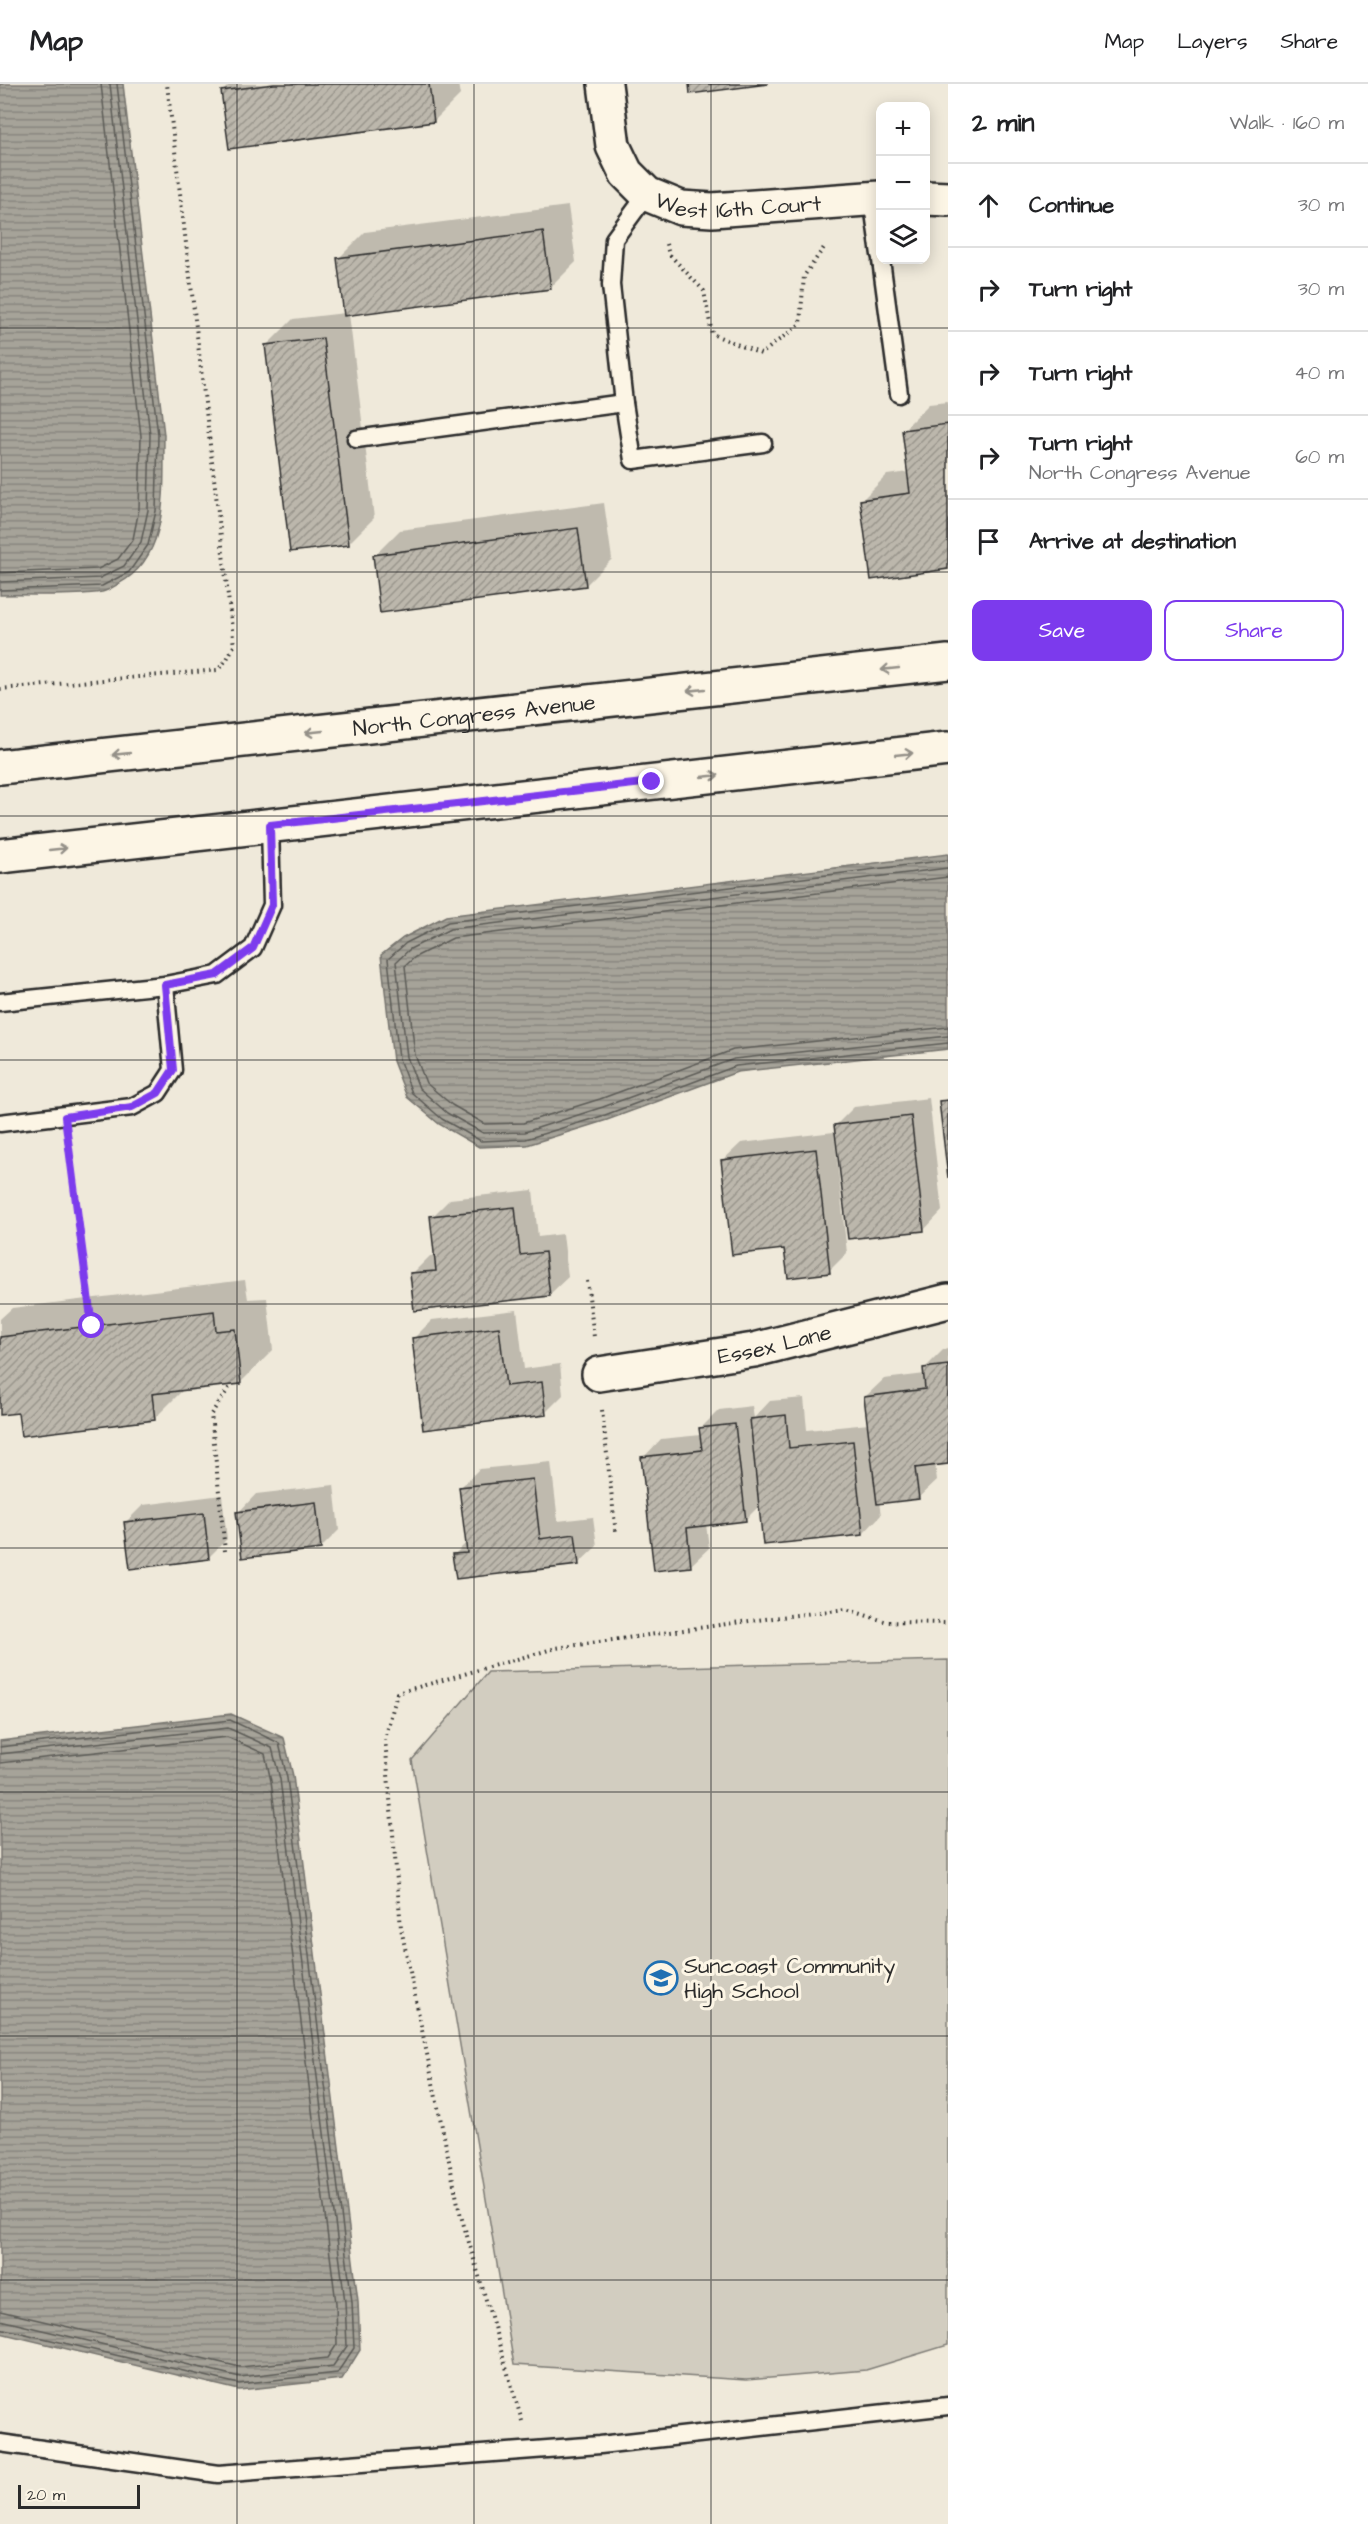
<!DOCTYPE html>
<meta charset="utf-8">
<style>
body{margin:0;font-family:"Architects Daughter",sans-serif;background:#f6f6f6;color:#202124}
.controls{position:absolute;right:18px;top:18px;display:grid;overflow:hidden;border-radius:12px;box-shadow:0 3px 15px #0003}
.controls button{width:54px;height:54px;display:grid;place-items:center;padding:0;border:0;border-bottom:2px solid #e0e0e0;background:#fff;color:#202124;font:30px sans-serif}
.scale{position:absolute;left:18px;bottom:15px;width:122px;box-sizing:border-box;padding-left:6px;border:3px solid #2b2b2b;border-top:0;font-size:16px;line-height:21px;white-space:nowrap;color:#2b2b2b;-webkit-text-stroke:4px #fcf5e5;paint-order:stroke}
.stop{position:absolute;width:18px;height:18px;margin:-14px;border:4px solid #7c3aed;border-radius:50%;background:#fff}
.stop.end{background:#7c3aed;border-color:#fff;box-shadow:0 2px 6px #0008}
.list{margin:0;padding:0;list-style:none}
h2{display:flex;justify-content:space-between;align-items:center;height:78px;margin:0;padding:0 24px;font-size:26px}
h2 small{font-size:20px;font-weight:400;color:#757577}
.list li{display:grid;grid-template-columns:39px 1fr auto;gap:18px;align-items:center;box-sizing:border-box;height:84px;padding:0 24px;border-top:2px solid #e0e0e0}
.list b{display:block;font-size:22px;white-space:nowrap}
.list p{margin:0;font-size:20px;white-space:nowrap;color:#757577}
.list em{font-size:20px;font-style:normal;color:#757577}
.actions{display:flex;gap:12px;padding:18px 24px}
.actions a{flex:1;padding:14px 0;border:2px solid #7c3aed;border-radius:12px;text-align:center;font-size:21px;color:#7c3aed}
.actions .main{background:#7c3aed;color:#fff}
.icon{flex:none;width:33px;height:33px;fill:none;stroke:currentColor;stroke-width:2;stroke-linecap:round;stroke-linejoin:round}
.map{position:relative;flex:none;width:948px;height:2440px;overflow:hidden}
header{display:flex;align-items:center;gap:36px;box-sizing:border-box;height:84px;padding:0 30px;background:#fff;border-bottom:2px solid #e0e0e0}
header strong{font-size:28px}
nav{display:flex;gap:33px;margin-inline-start:auto;font-size:21px}
main{display:flex}
aside{flex:1;background:#fff}
.map>svg:first-child{display:block}
.grass{fill:#d2cdc0;stroke:#7e7c76;stroke-width:1.5}
.water{fill:url(#water-rules);stroke:#75736d;stroke-width:1.5}
.shadow{fill:#0003}
.lines{fill:none;stroke-linecap:round;stroke-linejoin:round}
.shore{stroke:#5c5b57;stroke-width:1.5}
.building{fill:url(#building-hatch);stroke:#2b2b2b;stroke-width:1.5}
.service-casing{stroke:#2b2b2b;stroke-width:21}
.minor-casing{stroke:#2b2b2b;stroke-width:38}
.tertiary-casing{stroke:#2b2b2b;stroke-width:38}
.path{stroke:#2b2b2b;stroke-width:4;stroke-dasharray:1.5 4.5;stroke-linecap:butt}
.service{stroke:#fcf5e5;stroke-width:16}
.minor{stroke:#fcf5e5;stroke-width:33}
.tertiary{stroke:#fcf5e5;stroke-width:33}
.oneway{stroke:#949088}
.route{stroke:#7c3aed;stroke-width:8}
.grid{fill:none;stroke:#2b2b2b;stroke-width:1.5;stroke-opacity:0.55}
.labels{text-anchor:middle;stroke-width:6;stroke-linejoin:round;paint-order:stroke}
.street-label{font-size:22px;fill:#2b2b2b;stroke:#fcf5e5}
.poi-label{font-size:22px;fill:#2b2b2b;stroke:#fcf5e5;text-anchor:start}
</style>
<header>
<strong>Map</strong>
<nav><a>Map</a><a>Layers</a><a>Share</a></nav>
</header>
<main>
<div class="map">
<svg width="948" height="2440" viewBox="0 0 948 2440">
<defs>
<pattern id="water-rules" width="6" height="5" patternUnits="userSpaceOnUse" patternTransform="scale(1.5)"><rect width="6" height="5" fill="#a6a399"/><path d="M0 2.5h6" fill="none" stroke="#87857d"/></pattern>
<pattern id="building-hatch" width="6" height="6" patternUnits="userSpaceOnUse" patternTransform="scale(1.5)"><rect width="6" height="6" fill="#bcb7ac"/><path d="M-1 1l2-2M0 6l6-6M5 7l2-2" fill="none" stroke="#99958c"/></pattern>
</defs>
<rect width="100%" height="100%" fill="#efe9da"/>
<filter id="ink" filterUnits="userSpaceOnUse"><feTurbulence type="fractalNoise" baseFrequency=".0167" numOctaves="2"/><feDisplacementMap in="SourceGraphic" scale="12" xChannelSelector="R" yChannelSelector="G"/><feConvolveMatrix kernelMatrix="1 2 1 2 8 2 1 2 1" color-interpolation-filters="sRGB"/></filter>
<g filter="url(#ink)">
<!-- grass -->
<path class="grass" d="M948,1576V2261L866,2286L746,2296L514,2281L412,1676L488,1588Z"/>
<!-- water -->
<g class="water">
<path d="M0,0H123L164,351C163,402 171,473 118,500C113,503 107,507 102,508C69,513 33,510 0,511Z"/>
<path d="M948,770V965L737,988L607,1036L527,1061L479,1063L439,1040L407,1013L393,977L381,871L403,854L446,832Z"/>
<path d="M231,1630L284,1654L293,1692L358,2217L360,2266L342,2295L239,2306L0,2249V1657Z"/>
</g>
<!-- shadow -->
<g class="shadow">
<path d="M230,0H458L460,11L434,37L222,8Z"/>
<path d="M568,122L576,178L550,204L349,230L374,434L348,460L267,261L293,235L345,229L339,174L365,148Z"/>
<path d="M948,318V484L861,417L887,391L909,388L903,346L929,320Z"/>
<path d="M604,419L612,475L586,501L374,472L400,446Z"/>
<path d="M929,1014L942,1127L924,1146L836,1041L854,1023Z"/>
<path d="M834,1048L847,1169L829,1187L785,1163L722,1077L741,1059Z"/>
<path d="M533,1106L538,1153L563,1150L568,1193L549,1211L412,1190L430,1172L436,1171L432,1133L450,1115Z"/>
<path d="M245,1196L248,1215L267,1214L273,1266L241,1298L184,1305L154,1335L20,1327L0,1329V1235L12,1224Z"/>
<path d="M517,1226L524,1285L560,1280L563,1311L545,1329L414,1254L432,1236Z"/>
<path d="M948,1265V1378L935,1380L937,1396L918,1414L879,1418L881,1431L863,1450L761,1420L745,1436L706,1440L709,1464L690,1482L643,1374L661,1355L701,1351V1344L719,1326L752,1322L754,1334L770,1317L804,1314L807,1346L869,1340L865,1313L884,1295L925,1290V1284L943,1266Z"/>
<path d="M551,1378L558,1437L593,1433L597,1462L578,1480L454,1471L467,1458L460,1404L479,1385Z"/>
<path d="M334,1401L339,1446L321,1464L238,1429L256,1410Z"/>
<path d="M222,1411L227,1455L208,1474L125,1439L143,1421Z"/>
</g>
<g class="lines">
<!-- shore -->
<g class="shore">
<path d="M0,489L98,485L118,475L133,455L139,425L141,352L101,0"/>
<path d="M0,498L100,494L124,482L141,458L148,426L150,351L110,0"/>
<path d="M0,506L102,502L129,488L148,461L156,427L158,351L117,0"/>
<path d="M948,776L448,838L406,859L388,875L399,975L412,1009L442,1035L481,1057L526,1055L605,1031L736,982L948,959"/>
<path d="M948,784L450,845L410,865L396,878L407,973L419,1004L447,1029L483,1049L525,1048L603,1023L734,975L948,952"/>
<path d="M948,793L453,854L415,873L405,882L415,971L426,999L452,1021L485,1040L523,1039L600,1015L733,966L948,943"/>
<path d="M0,1663L230,1636L279,1659L287,1694L352,2218L354,2264L337,2289L239,2300L0,2244"/>
<path d="M0,1670L228,1644L272,1664L280,1695L345,2218L347,2262L333,2282L240,2293L0,2236"/>
<path d="M0,1679L227,1653L265,1670L271,1697L336,2219L337,2260L328,2274L240,2283L0,2227"/>
</g>
</g>
<!-- building -->
<g class="building">
<path d="M274,0H429L434,38L229,65L221,7Z"/>
<path d="M689,0H768L690,10Z"/>
<path d="M543,147L551,205L344,232L337,174Z"/>
<path d="M323,254L349,461L290,468L265,261Z"/>
<path d="M948,340V485L871,496L860,416L910,409L902,346Z"/>
<path d="M578,444L586,502L380,529L373,471Z"/>
<path d="M948,1016V1094L939,1017Z"/>
<path d="M911,1032L924,1147L848,1155L834,1041Z"/>
<path d="M816,1065L830,1189L788,1194L784,1165L732,1171L721,1076Z"/>
<path d="M515,1123L520,1171L545,1168L550,1212L414,1227L410,1189L436,1187L430,1132Z"/>
<path d="M214,1227L216,1247L235,1245L241,1300L152,1310L155,1336L21,1352L18,1329L0,1331V1253Z"/>
<path d="M499,1243L506,1302L542,1298L546,1331L423,1346L412,1254Z"/>
<path d="M948,1281V1380L915,1384L919,1415L877,1420L864,1313L925,1305L923,1284Z"/>
<path d="M786,1331L789,1364L853,1357L863,1451L763,1461L750,1335Z"/>
<path d="M735,1340L746,1437L687,1444L691,1483L654,1487L641,1373L702,1366L699,1344Z"/>
<path d="M533,1395L540,1455L575,1450L579,1481L456,1495L452,1470L467,1469L459,1403Z"/>
<path d="M316,1418L321,1465L242,1474L236,1428Z"/>
<path d="M204,1429L209,1475L130,1485L124,1438Z"/>
</g>
<g class="lines">
<defs>
<g id="service">
<path d="M647,110L614,155L611,201L624,319L633,376L763,359"/>
<path d="M872,114L880,171"/>
<path d="M881,176L899,310"/>
<path d="M356,355L624,319"/>
<path d="M0,918L165,901L217,891L253,864L272,821L270,741"/>
<path d="M0,1039L132,1023L158,1009L173,986L165,901"/>
<path d="M0,2359L218,2390L600,2361L948,2322"/>
</g>
<g id="minor">
<path id="s1" d="M605,0L613,62L626,89L647,110L681,124L712,126L880,114"/>
<path d="M926,114L948,115"/>
<path id="s2" d="M599,1290L754,1266L948,1217"/>
</g>
<g id="tertiary">
<path id="s3" d="M0,683L948,578"/>
<path d="M0,772L948,665"/>
</g>
</defs>
<!-- service casing -->
<use href="#service" class="service-casing"/>
<!-- minor casing -->
<use href="#minor" class="minor-casing"/>
<!-- tertiary casing -->
<use href="#tertiary" class="tertiary-casing"/>
<!-- path -->
<g class="path">
<path d="M666,160L669,170L704,207L712,250L761,270L800,240L804,192L825,162"/>
<path d="M0,605L218,586L227,575L234,562L167,0"/>
<path d="M69,1061L92,1242"/>
<path d="M587,1197L594,1253"/>
<path d="M602,1326L616,1450"/>
<path d="M225,1467L211,1330L231,1301"/>
<path d="M522,2337L459,2125L401,1844L385,1655L397,1609L556,1564L741,1538L846,1525L887,1538L948,1539"/>
</g>
<!-- service -->
<use href="#service" class="service"/>
<!-- minor -->
<use href="#minor" class="minor"/>
<!-- tertiary -->
<use href="#tertiary" class="tertiary"/>
</g>
<!-- one-way arrows -->
<defs><path id="oneway-shaft" d="M-6 0H5M1.5-3L5.5 0L1.5 3" fill="none" stroke-width="1.6" stroke-linecap="round" stroke-linejoin="round" transform="scale(1.5)"/></defs>
<g class="oneway">
<use href="#oneway-shaft" transform="translate(890 585) rotate(174)"/>
<use href="#oneway-shaft" transform="translate(696 606) rotate(174)"/>
<use href="#oneway-shaft" transform="translate(314 648) rotate(174)"/>
<use href="#oneway-shaft" transform="translate(121 670) rotate(174)"/>
<use href="#oneway-shaft" transform="translate(904 670) rotate(-6)"/>
<use href="#oneway-shaft" transform="translate(710 692) rotate(-6)"/>
<use href="#oneway-shaft" transform="translate(58 765) rotate(-6)"/>
</g>
</g>
<g class="lines" filter="url(#ink)">
<!-- route -->
<path class="route" d="M92,1242L65,1033L132,1023L158,1009L173,986L165,901L217,891L253,864L272,821L270,741L652,698"/>
</g>
<!-- grid -->
<path class="grid" d="M237,0V2440M474,0V2440M711,0V2440M0,244H948M0,488H948M0,732H948M0,976H948M0,1220H948M0,1464H948M0,1708H948M0,1952H948M0,2196H948"/>
<!-- icons -->
<defs>
<symbol id="school-ring" viewBox="-11 -11 22 22"><circle r="9.5" fill="#fcf5e5" stroke="#1f6fb2" stroke-width="1.5"/><path d="M0-5L7-2L0 1L-7-2ZM-4 1L0 2.5L4 1V4Q0 6-4 4Z" fill="#1f6fb2"/></symbol>
</defs>
<g fill-rule="evenodd">
<use href="#school-ring" x="642" y="1875" width="38" height="38"/>
</g>
<g class="labels">
<!-- street labels -->
<g class="street-label">
<text dy="8" stroke="none"><textPath href="#s1" startOffset="216">West 16th Court</textPath></text>
<text dy="8" stroke="none"><textPath href="#s3" startOffset="477">North Congress Avenue</textPath></text>
<text dy="8" stroke="none"><textPath href="#s2" startOffset="178">Essex Lane</textPath></text>
</g>
<!-- poi labels -->
<g class="poi-label">
<text x="684" y="1889">Suncoast Community<tspan x="684" dy="25">High School</tspan></text>
</g>
</g>
</svg>
<div class="controls">
<button>+</button>
<button>−</button>
<button><svg class="icon" aria-label="layers" viewBox="0 0 24 24"><path d="M12 4l9 5-9 5-9-5zM3 14l9 5 9-5"/></svg></button>
</div>
<div class="scale">20 m</div>
<div class="stop" style="left:92px;top:1242px"></div>
<div class="stop end" style="left:652px;top:698px"></div>
</div>
<aside>
<h2>2 min<small>Walk · 160 m</small></h2>
<ul class="list">
<li><svg class="icon" aria-label="ahead" viewBox="0 0 24 24"><path d="M12 20V5M6 11l6-6 6 6"/></svg><div><b>Continue</b></div><em>30 m</em></li>
<li><svg class="icon" aria-label="right" viewBox="0 0 24 24"><path d="M7 20v-9h11M14 6l5 5-5 5"/></svg><div><b>Turn right</b></div><em>30 m</em></li>
<li><svg class="icon" aria-label="right" viewBox="0 0 24 24"><path d="M7 20v-9h11M14 6l5 5-5 5"/></svg><div><b>Turn right</b></div><em>40 m</em></li>
<li><svg class="icon" aria-label="right" viewBox="0 0 24 24"><path d="M7 20v-9h11M14 6l5 5-5 5"/></svg><div><b>Turn right</b><p>North Congress Avenue</p></div><em>60 m</em></li>
<li><svg class="icon" aria-label="arrive" viewBox="0 0 24 24"><path d="M6 21V4h12l-3 4 3 4H6"/></svg><div><b>Arrive at destination</b></div></li>
</ul>
<div class="actions"><a class="main">Save</a><a>Share</a></div>
</aside>
</main>
